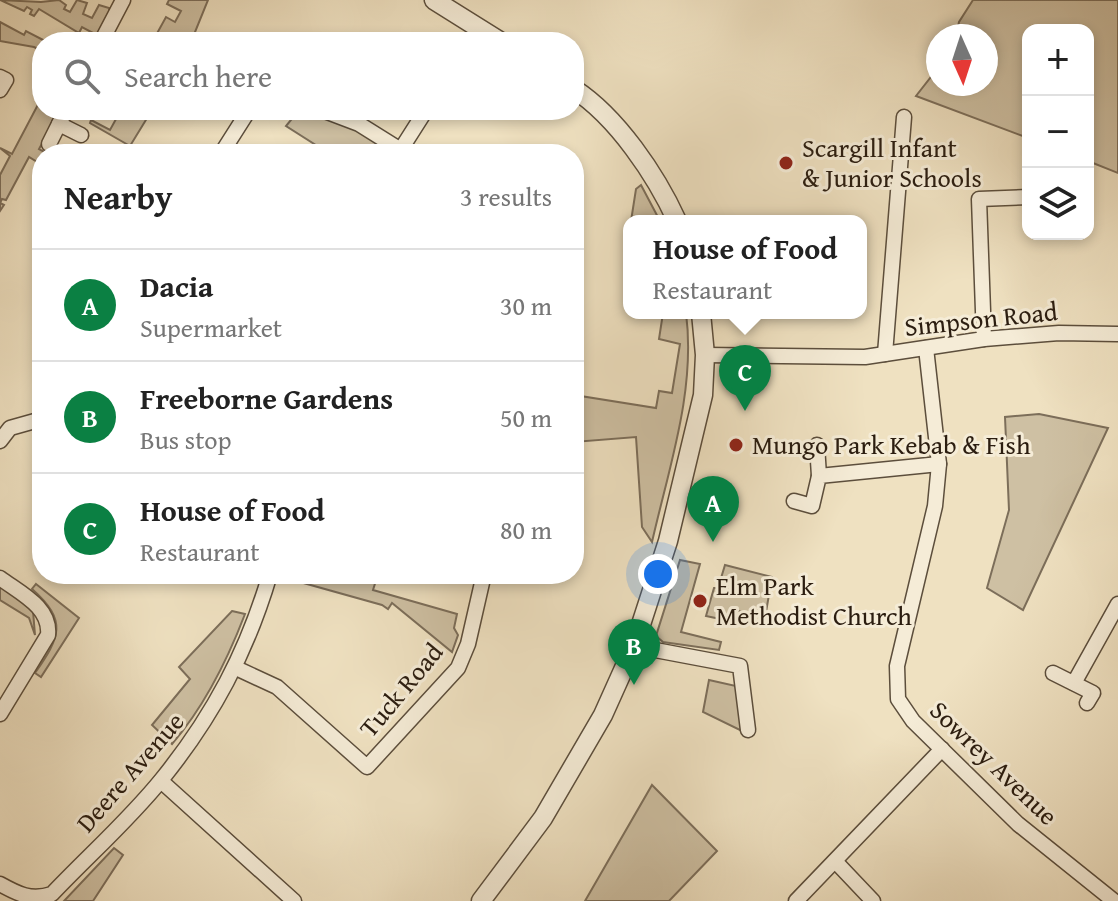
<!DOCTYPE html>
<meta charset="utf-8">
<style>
body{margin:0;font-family:"Gentium Book Plus",serif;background:#f6f6f6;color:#222}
.controls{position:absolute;right:24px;top:24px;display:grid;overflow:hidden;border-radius:16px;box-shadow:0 4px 12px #0003}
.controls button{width:72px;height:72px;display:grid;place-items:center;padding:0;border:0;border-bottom:2px solid #e0e0e0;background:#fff;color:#222;font:40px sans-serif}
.compass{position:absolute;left:926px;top:24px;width:72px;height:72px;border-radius:50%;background:#fff;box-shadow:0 4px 12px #0003;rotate:177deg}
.you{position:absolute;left:658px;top:574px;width:28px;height:28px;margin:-20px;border:6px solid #fff;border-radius:50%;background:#1a73e8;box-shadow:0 0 0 12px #1a73e833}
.badge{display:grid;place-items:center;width:52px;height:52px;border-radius:50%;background:#0b8043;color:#fff;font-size:26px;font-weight:700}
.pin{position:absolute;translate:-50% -66px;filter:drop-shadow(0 2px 4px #0008)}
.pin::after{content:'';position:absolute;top:42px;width:28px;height:24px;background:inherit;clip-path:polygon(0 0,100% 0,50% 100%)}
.popup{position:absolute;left:623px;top:215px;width:244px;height:104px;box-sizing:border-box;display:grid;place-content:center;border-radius:16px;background:#fff;filter:drop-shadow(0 2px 6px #0005);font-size:26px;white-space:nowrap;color:#767676}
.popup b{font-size:30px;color:#222}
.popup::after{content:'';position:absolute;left:50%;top:100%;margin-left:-16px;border:16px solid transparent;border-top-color:#fff}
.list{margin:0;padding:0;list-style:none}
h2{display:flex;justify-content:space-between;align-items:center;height:104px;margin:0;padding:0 32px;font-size:34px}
h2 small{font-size:26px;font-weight:400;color:#767676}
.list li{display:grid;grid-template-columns:52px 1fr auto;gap:24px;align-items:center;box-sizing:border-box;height:112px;padding:0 32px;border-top:2px solid #e0e0e0}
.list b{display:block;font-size:30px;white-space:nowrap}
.list p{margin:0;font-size:26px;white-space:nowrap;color:#767676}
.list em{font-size:26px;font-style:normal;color:#767676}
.icon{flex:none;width:44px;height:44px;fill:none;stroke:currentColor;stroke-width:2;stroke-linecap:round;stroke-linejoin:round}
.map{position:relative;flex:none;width:1118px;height:901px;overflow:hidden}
.search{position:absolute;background:#fff;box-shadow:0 4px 12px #0003;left:32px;top:32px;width:552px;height:88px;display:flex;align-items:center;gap:20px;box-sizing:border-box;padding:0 28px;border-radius:32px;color:#767676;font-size:30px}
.panel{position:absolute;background:#fff;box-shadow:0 4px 12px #0003;left:32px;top:144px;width:552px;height:440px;border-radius:32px}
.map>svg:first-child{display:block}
.green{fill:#cec0a3;stroke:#7c6e5a;stroke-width:2}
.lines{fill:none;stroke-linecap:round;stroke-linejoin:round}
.minor-casing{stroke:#5c4e3c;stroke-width:17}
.tertiary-casing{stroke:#5c4e3c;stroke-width:21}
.minor{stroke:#f5ecd7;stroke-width:14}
.tertiary{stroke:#f5ecd7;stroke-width:18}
.poi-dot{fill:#8f2418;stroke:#f5ecd7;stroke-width:3}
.labels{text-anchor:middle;stroke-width:6;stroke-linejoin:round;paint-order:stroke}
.poi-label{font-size:26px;fill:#2b1d10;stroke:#f5ecd7;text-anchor:start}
.street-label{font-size:26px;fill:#2b1d10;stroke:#f5ecd7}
</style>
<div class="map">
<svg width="1118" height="901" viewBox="0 0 1118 901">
<rect width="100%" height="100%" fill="#efe1c1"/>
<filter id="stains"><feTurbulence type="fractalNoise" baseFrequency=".0025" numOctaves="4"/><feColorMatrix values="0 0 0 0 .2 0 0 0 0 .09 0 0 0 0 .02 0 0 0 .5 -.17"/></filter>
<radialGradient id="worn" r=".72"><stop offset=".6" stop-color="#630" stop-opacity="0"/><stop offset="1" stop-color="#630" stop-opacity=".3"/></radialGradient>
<!-- green -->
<g class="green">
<path d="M0,0L41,2L59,0L66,5L64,9L70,12L77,0L87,3L83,14L92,18L99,5L109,8L110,17L97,42H91L95,34L82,27L79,33L39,9L34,16L30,14L32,10L27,7L24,11Z"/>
<path d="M169,0H208L191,42L179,38L176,42H165L155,37L166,17L175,22L181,11L167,4Z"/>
<path d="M973,0H1118V173L1088,161V30H1028V138L916,96L938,68V84H986V36H956L959,22Z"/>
<path d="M0,22L24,35L26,31L47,42H42V51L34,47L0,41Z"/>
<path d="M42,97V110H60L39,149L48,154H42V165L29,157L6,200L2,199L0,203L4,205L0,211V175L10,156L0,148L12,154Z"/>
<path d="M121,110H152L130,146L90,123L91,120L110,130Z"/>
<path d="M299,110C328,110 364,130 384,150V154H330L286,126Z"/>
<path d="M641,185L660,221H631L636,189Z"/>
<path d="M663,313H686C696,390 669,467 652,542L642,527L636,437L574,442V395L656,408L659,391L672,393L680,344L659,339Z"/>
<path d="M1039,414L1108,428L1023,610L987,588L1009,510L1005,417Z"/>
<path d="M680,560L700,564L681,632L721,642L719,650L663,642L656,636Z"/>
<path d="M725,565L772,577L765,618L735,610L727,615L725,620L706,616L714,588H718Z"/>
<path d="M283,574H378L373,590L457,614L454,628L458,635L452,652L392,603L388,609L382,605L282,577Z"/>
<path d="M36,584L79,618L41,677L35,673C60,637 68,621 32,589Z"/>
<path d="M0,585L33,611L35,635L29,618L0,600Z"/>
<path d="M232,611L245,614C227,661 205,706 172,744L152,725L190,679L179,667Z"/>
<path d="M709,680L736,686L744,732L703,712Z"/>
<path d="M652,785L717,851L669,901H585Z"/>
<path d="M114,848L123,855L93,901H64Z"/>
</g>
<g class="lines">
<defs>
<g id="minor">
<path d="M101,42L123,0"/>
<path d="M470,42L479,28"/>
<path d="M0,77L6,80L0,90"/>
<path d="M322,110L359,124L407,154"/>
<path d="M59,124L81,135"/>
<path d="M49,144L66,110"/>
<path d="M221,154L249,110"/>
<path d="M398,154L426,110"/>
<path d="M984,339L979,199L1028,197"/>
<path d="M926,348L939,464L935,506L897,666L898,699L913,721L1018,824L1114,901"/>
<path d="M885,354L904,117"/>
<path d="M705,355L865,357L984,339L1059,333L1118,334"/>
<path d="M0,441L10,428L42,419"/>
<path d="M817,445L819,476"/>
<path d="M794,501L812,506L819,476L939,464"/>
<path d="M0,578C20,593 51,607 48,635L0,714"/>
<path d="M634,646L740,666L748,730"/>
<path d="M236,668L277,687L367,767L458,668L468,644L484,574"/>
<path d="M1053,673L1093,693L1087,703"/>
<path d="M1074,683L1118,604"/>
<path d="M161,781L294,901"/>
<path d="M835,861L873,901"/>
<path d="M0,884C18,894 31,901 52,894C88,856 129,820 162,779C213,716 247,652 270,574"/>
<path d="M796,901L942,749"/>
</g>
<g id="tertiary">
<path d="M434,0L501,42"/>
<path d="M574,89C617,117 656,175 677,221"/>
<path d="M481,901L543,818L603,715L634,646L668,541L703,395L705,355L701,313"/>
</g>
</defs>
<!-- minor casing -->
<use href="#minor" class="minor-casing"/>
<!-- tertiary casing -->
<use href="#tertiary" class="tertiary-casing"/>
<!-- minor -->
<use href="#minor" class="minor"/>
<!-- tertiary -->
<use href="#tertiary" class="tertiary"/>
</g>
<!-- markers -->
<g class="poi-dot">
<circle cx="786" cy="163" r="8"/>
<circle cx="736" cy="445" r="8"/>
<circle cx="700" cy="601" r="8"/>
</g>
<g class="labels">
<!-- poi labels -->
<g class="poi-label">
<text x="802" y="157">Scargill Infant<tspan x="802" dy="30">&amp; Junior Schools</tspan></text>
<text x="752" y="454">Mungo Park Kebab &amp; Fish</text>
<text x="716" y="595">Elm Park<tspan x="716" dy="30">Methodist Church</tspan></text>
</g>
<!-- street labels -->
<g class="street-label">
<text transform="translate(981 319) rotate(-6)" y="9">Simpson Road</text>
<text transform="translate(401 690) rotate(-50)" y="9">Tuck Road</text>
<text transform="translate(994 763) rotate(44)" y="9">Sowrey Avenue</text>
<text transform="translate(130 772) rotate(-49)" y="9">Deere Avenue</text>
</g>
</g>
<rect width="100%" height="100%" filter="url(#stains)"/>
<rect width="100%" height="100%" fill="url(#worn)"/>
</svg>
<div class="controls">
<button>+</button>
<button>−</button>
<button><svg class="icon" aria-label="layers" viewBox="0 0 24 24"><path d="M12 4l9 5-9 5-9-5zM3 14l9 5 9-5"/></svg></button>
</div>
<svg class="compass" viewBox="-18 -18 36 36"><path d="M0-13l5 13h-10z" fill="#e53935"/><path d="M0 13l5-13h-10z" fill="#767676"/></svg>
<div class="you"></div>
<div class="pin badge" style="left:713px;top:542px">A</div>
<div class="pin badge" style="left:634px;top:685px">B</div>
<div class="pin badge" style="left:745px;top:411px">C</div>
<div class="popup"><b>House of Food</b>Restaurant</div>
<div class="search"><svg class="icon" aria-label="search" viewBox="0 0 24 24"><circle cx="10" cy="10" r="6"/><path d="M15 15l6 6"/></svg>Search here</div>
<section class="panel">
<h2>Nearby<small>3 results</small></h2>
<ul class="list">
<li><span class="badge">A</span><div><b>Dacia</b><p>Supermarket</p></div><em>30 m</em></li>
<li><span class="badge">B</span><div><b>Freeborne Gardens</b><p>Bus stop</p></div><em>50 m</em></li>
<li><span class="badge">C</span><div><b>House of Food</b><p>Restaurant</p></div><em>80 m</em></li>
</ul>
</section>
</div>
